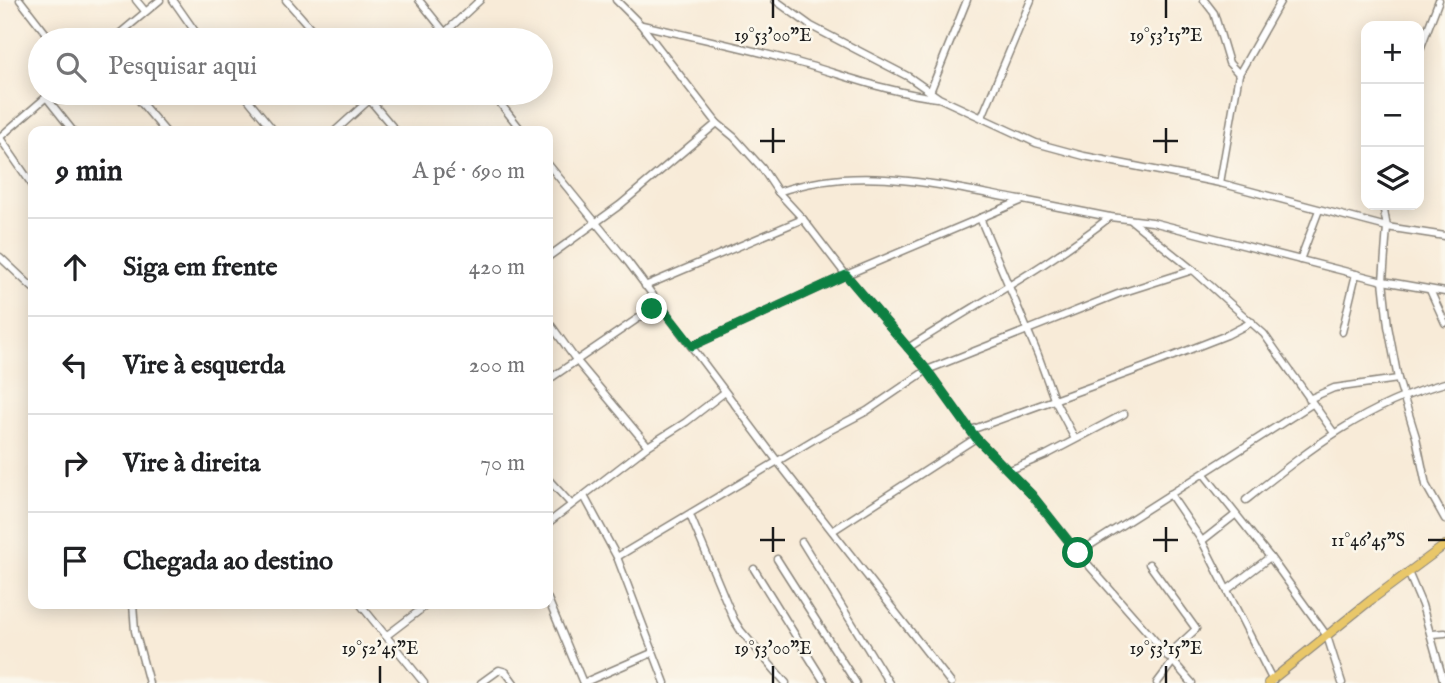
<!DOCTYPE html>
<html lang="pt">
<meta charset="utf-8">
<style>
body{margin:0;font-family:"IM FELL English",serif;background:#f6f6f6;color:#202124}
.controls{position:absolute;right:21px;top:21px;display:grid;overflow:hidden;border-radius:14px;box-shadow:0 4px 18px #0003}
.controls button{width:63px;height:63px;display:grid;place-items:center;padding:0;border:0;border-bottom:2px solid #e0e0e0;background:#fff;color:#202124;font:35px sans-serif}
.stop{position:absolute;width:21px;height:21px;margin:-16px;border:5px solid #0b8043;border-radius:50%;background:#fff}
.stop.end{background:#0b8043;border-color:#fff;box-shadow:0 2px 7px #0008}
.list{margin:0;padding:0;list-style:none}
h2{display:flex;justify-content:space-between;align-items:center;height:91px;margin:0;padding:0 28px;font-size:30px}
h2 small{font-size:23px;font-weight:400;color:#757577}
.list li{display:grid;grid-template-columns:46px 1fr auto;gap:21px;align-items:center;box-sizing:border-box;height:98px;padding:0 28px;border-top:2px solid #e0e0e0}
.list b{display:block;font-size:26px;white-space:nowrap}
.list em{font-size:23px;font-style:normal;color:#757577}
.icon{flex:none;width:38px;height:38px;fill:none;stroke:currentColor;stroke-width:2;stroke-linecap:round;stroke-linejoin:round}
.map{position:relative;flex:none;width:1445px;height:683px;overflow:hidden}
.search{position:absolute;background:#fff;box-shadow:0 4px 18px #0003;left:28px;top:28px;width:525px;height:77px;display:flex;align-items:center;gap:18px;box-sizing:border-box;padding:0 24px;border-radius:38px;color:#757577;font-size:26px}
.panel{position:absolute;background:#fff;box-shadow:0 4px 18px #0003;left:28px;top:126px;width:525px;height:483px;border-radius:14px}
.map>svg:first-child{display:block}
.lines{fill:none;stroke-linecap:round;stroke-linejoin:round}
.minor-casing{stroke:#8a847a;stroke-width:9}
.major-casing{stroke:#8a847a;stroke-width:10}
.minor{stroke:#fff;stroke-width:6}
.major{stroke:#e9c769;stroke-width:8}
.route{stroke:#0b8043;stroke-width:9}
.ticks{fill:none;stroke:#1c1c1c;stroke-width:2.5}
.ticks-label{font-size:18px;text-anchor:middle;fill:#1c1c1c;stroke:#fbf7ec;stroke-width:5;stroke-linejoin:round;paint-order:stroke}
</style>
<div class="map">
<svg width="1445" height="683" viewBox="0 0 1445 683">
<rect width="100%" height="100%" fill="#fbf7ec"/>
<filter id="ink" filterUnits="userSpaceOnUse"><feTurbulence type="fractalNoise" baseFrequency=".0143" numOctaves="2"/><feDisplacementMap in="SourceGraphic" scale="14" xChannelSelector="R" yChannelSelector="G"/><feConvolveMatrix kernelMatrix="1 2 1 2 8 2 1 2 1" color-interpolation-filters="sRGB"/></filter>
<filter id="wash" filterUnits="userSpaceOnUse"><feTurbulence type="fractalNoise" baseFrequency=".00686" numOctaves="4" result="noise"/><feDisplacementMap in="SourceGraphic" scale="28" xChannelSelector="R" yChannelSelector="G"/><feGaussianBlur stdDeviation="1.57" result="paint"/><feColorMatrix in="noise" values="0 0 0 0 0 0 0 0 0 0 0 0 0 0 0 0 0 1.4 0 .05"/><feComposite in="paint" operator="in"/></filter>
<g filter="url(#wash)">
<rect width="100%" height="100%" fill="#f8ebd8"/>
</g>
<g filter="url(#ink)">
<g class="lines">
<defs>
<g id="minor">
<path d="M20,0L51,40"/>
<path d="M136,0L145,11"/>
<path d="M173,0L201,40"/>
<path d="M286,0L321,40"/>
<path d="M419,0L451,40"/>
<path d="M616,0L641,25L717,123L734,137L762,168L778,192L803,219L846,275L927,370L976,438L1032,495L1078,553L1192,683"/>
<path d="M775,0L811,26L909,77L939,98L1036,143L1084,156L1220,183L1387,227L1445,236"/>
<path d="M1204,0L1214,13L1229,63L1239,74"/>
<path d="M642,25C689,36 737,46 785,59C836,72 884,92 937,98"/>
<path d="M112,40L160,0"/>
<path d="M437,40L480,0"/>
<path d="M1419,52L1439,0"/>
<path d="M930,92L967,0"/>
<path d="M133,93L165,131"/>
<path d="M243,93L274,131"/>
<path d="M364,93L396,131"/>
<path d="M492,93L522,131"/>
<path d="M46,97L73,131"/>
<path d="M982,117L1031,0"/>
<path d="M335,131L377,93"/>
<path d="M0,137L51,93"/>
<path d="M0,138L33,186"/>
<path d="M548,164L628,262L778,462L951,683"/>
<path d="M1220,183L1239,74L1281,0"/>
<path d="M778,192C859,164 939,185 1020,200"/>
<path d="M1383,205L1387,227L1383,281L1388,326L1398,379L1416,437L1426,485L1445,519"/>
<path d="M980,218L1038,355L1054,399L1075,439"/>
<path d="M1132,221L1193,270L1264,334L1334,433"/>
<path d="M0,257L33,288"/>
<path d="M548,257L620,205L717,123"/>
<path d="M1300,260L1319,210"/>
<path d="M645,286L803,219"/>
<path d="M1430,290L1445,323"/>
<path d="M548,321L576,360L648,446"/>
<path d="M1342,332L1356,274"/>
<path d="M692,346L846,275L1023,200L1110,217L1152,222L1383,281L1445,292"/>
<path d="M908,348C975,305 1048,266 1110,217"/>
<path d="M548,380L659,304"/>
<path d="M1309,399L1334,388L1398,379"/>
<path d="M971,430L1145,367L1227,335L1252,322"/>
<path d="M1010,470L1046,455L1124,414"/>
<path d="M1204,474L1270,557L1327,636L1342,683"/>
<path d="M548,479L571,504"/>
<path d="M1170,494L1202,541L1273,681"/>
<path d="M584,496L617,557L665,683"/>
<path d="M1246,500C1310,449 1364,405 1445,383"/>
<path d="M690,515L734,620L741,631L786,683"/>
<path d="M548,523L648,446L686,422L725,392"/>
<path d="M834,530L976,438"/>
<path d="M1202,541L1235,515"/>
<path d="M802,542L889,683"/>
<path d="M1078,553L1312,404"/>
<path d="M617,557L823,434L867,411L927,370L1118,294L1193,270"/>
<path d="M777,559L856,683"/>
<path d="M1149,564L1196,629L1167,656"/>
<path d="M754,569L825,683"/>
<path d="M1408,572L1422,605L1444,683"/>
<path d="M1227,590L1270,557"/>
<path d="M548,599L583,683"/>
<path d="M133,604L135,631L149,683"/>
<path d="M360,604L424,683"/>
<path d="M1432,634L1445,633"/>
<path d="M386,636L428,604"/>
<path d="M481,683L499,670L506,672L514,683"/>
<path d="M583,683L652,653"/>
<path d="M1157,683L1172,663"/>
</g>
<path id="major" d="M1268,683L1371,600L1445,545"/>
</defs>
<!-- minor casing -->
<use href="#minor" class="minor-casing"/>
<!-- major casing -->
<use href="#major" class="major-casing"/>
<!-- minor -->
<use href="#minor" class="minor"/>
<!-- major -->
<use href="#major" class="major"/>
</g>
</g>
<g class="lines" filter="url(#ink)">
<!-- route -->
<path class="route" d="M652,309L659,304L692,346L846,275L927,370L976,438L1032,495L1078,553"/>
</g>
<!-- ticks -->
<path class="ticks" d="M773,0V18M1166,0V18M773,128V153M1166,128V153M760,141H785M1153,141H1178M773,527V552M1166,527V552M760,540H785M1153,540H1178M1428,540H1445M380,666V683M773,666V683M1166,666V683"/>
<g class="ticks-label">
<text x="773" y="41">19°53'00"E</text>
<text x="1166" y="41">19°53'15"E</text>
<text x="1368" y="546">11°46'45"S</text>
<text x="380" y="654">19°52'45"E</text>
<text x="773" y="654">19°53'00"E</text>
<text x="1166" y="654">19°53'15"E</text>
</g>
</svg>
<div class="controls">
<button>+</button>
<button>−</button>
<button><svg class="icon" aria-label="layers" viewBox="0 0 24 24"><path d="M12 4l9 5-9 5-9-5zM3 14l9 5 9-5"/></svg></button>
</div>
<div class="stop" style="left:1078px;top:553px"></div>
<div class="stop end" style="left:652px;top:309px"></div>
<div class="search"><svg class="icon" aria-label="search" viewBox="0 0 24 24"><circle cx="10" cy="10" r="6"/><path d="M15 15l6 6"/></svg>Pesquisar aqui</div>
<section class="panel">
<h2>9 min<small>A pé · 690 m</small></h2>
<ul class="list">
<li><svg class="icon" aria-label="ahead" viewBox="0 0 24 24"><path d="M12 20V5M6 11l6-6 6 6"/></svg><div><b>Siga em frente</b></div><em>420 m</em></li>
<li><svg class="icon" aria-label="left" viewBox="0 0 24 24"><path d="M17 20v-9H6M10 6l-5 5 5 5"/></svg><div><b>Vire à esquerda</b></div><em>200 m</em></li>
<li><svg class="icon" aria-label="right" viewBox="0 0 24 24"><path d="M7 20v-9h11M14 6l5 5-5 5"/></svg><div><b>Vire à direita</b></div><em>70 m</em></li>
<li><svg class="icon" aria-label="arrive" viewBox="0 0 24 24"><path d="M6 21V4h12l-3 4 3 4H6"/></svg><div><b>Chegada ao destino</b></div></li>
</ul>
</section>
</div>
